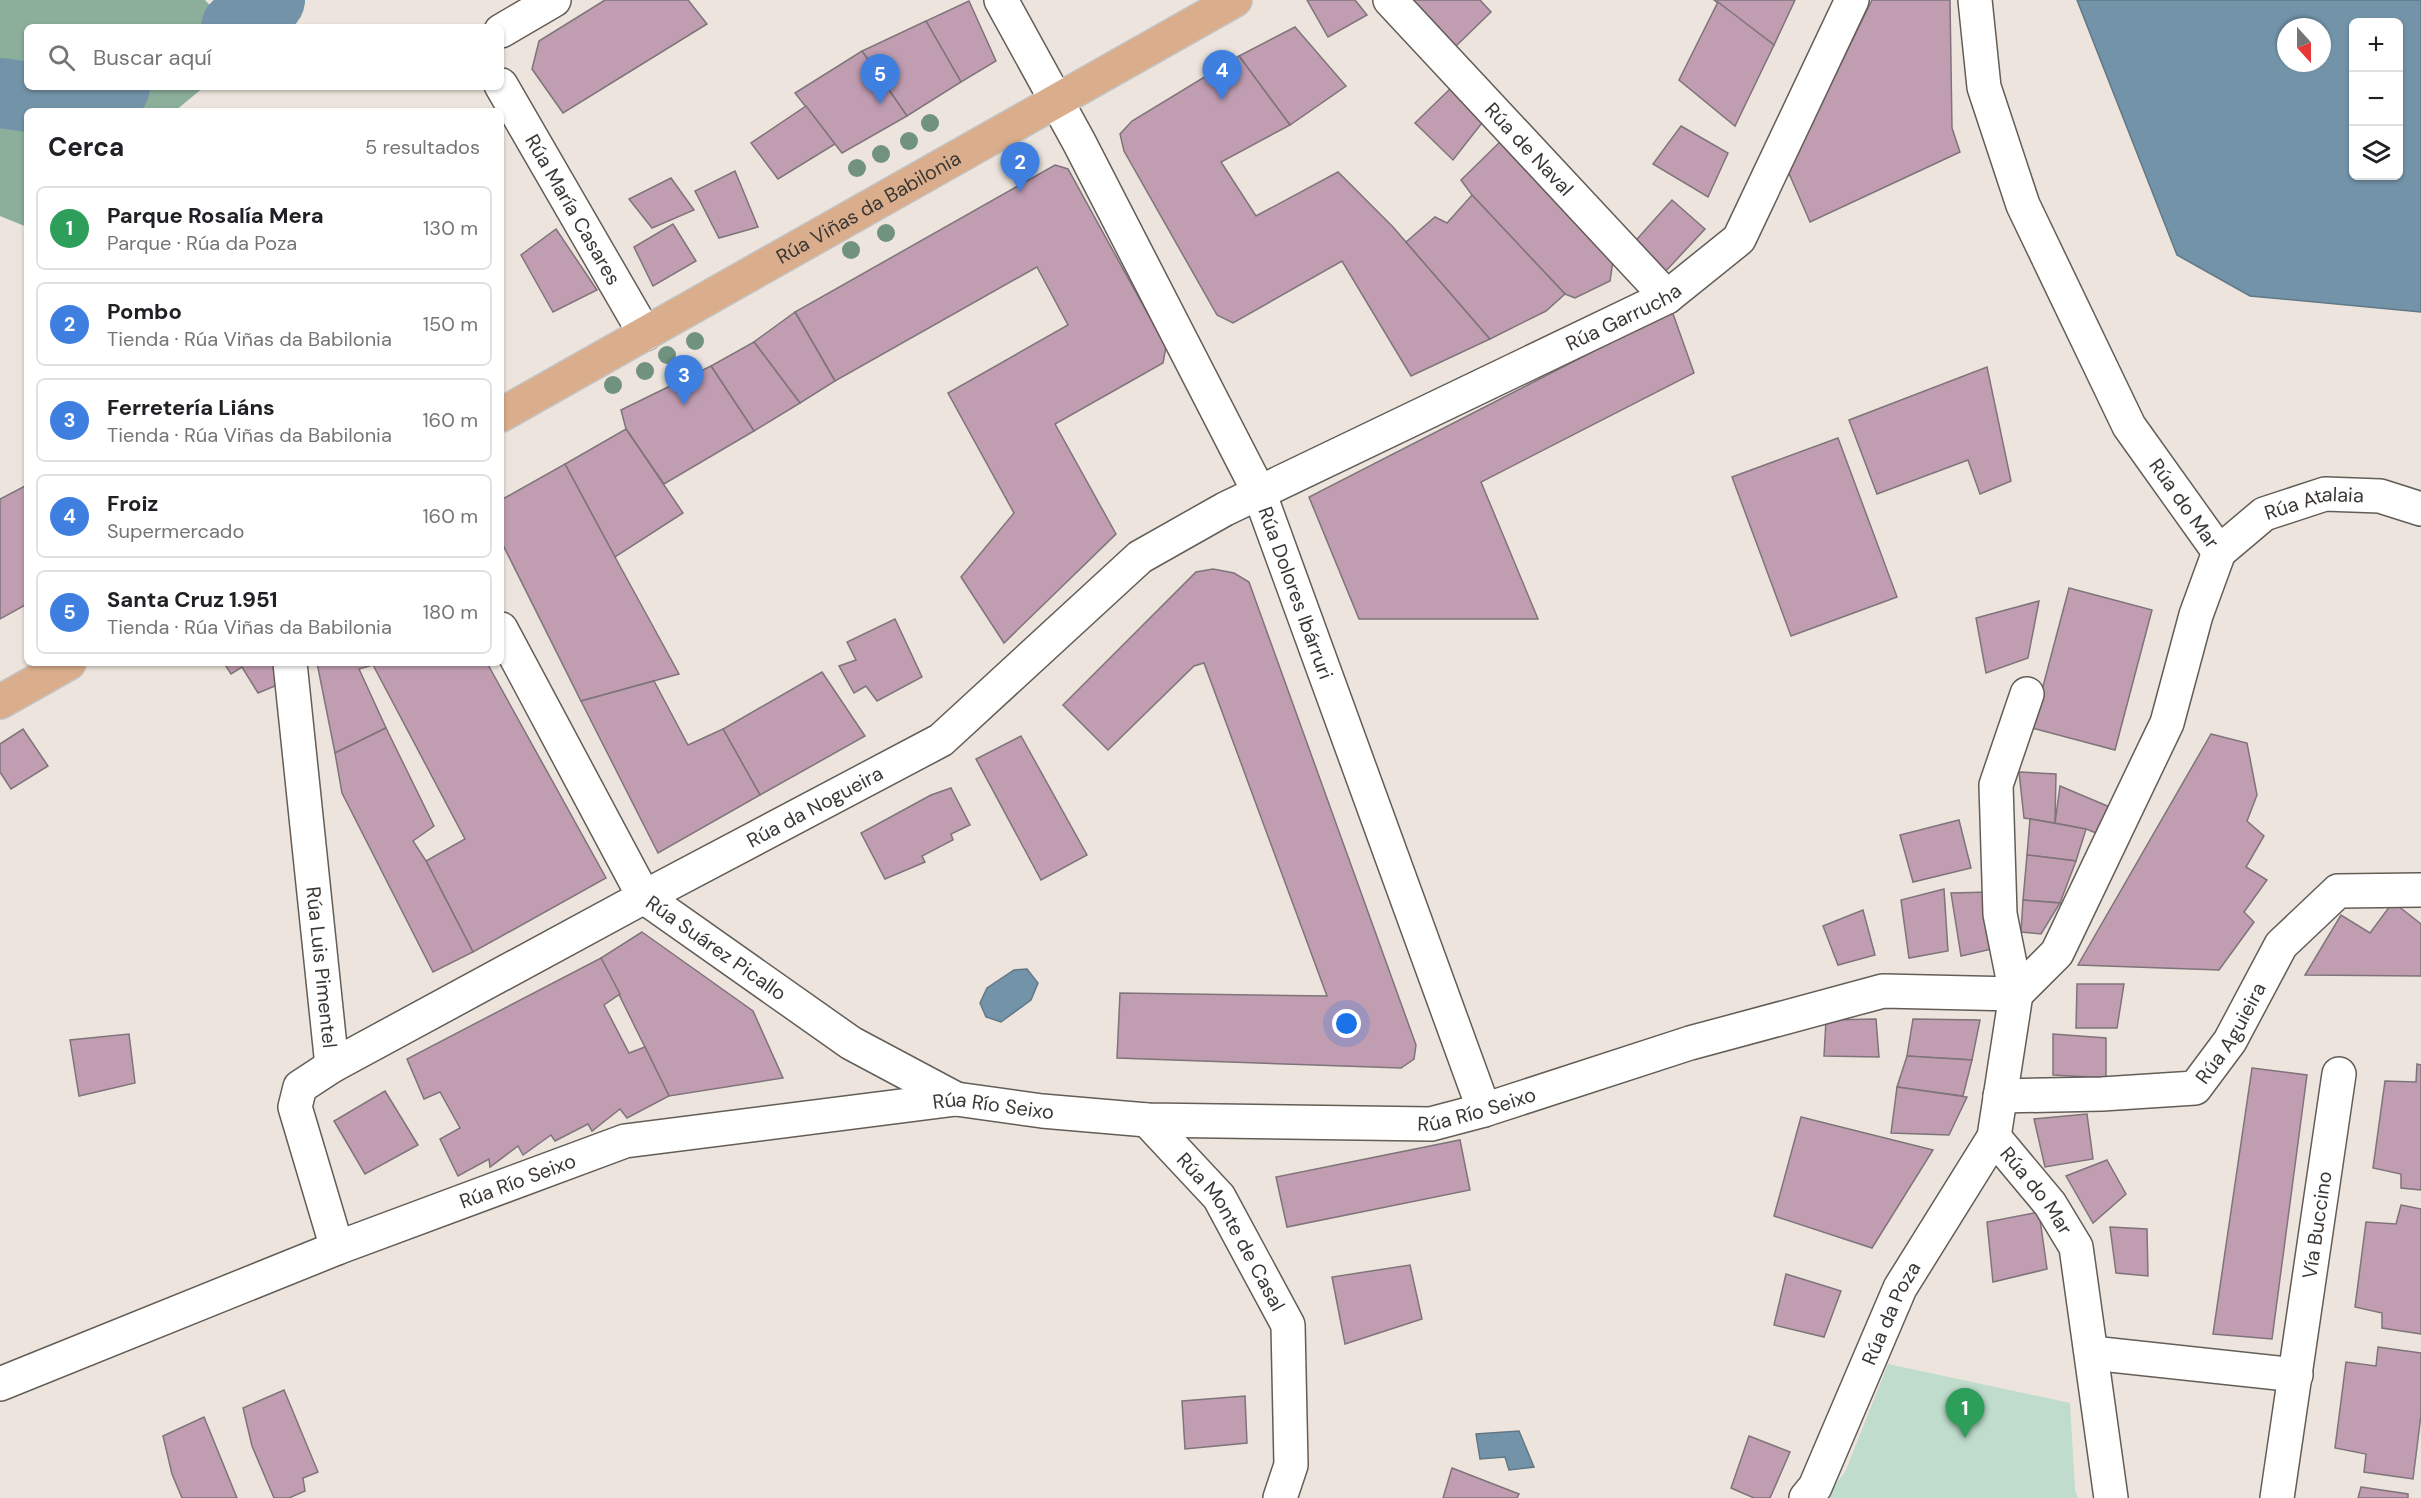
<!DOCTYPE html>
<html lang="es">
<meta charset="utf-8">
<style>
body{margin:0;font-family:"DM Sans",sans-serif;background:#f6f6f6;color:#202124}
.controls{position:absolute;right:18px;top:18px;display:grid;overflow:hidden;border-radius:9px;box-shadow:0 2px 4px #0004}
.controls button{width:54px;height:54px;display:grid;place-items:center;padding:0;border:0;border-bottom:2px solid #e0e0e0;background:#fff;color:#202124;font:30px sans-serif}
.compass{position:absolute;left:2277px;top:18px;width:54px;height:54px;border-radius:50%;background:#fff;box-shadow:0 2px 4px #0004;rotate:159deg}
.you{position:absolute;left:1347px;top:1024px;width:21px;height:21px;margin:-15px;border:4px solid #fff;border-radius:50%;background:#1a73e8;box-shadow:0 0 0 9px #1a73e833}
.badge{display:grid;place-items:center;width:39px;height:39px;border-radius:50%;background:#2563eb;color:#fff;font-size:20px;font-weight:700}
.pin{position:absolute;translate:-50% -50px;filter:drop-shadow(0 2px 3px #0008)}
.pin::after{content:'';position:absolute;top:32px;width:21px;height:18px;background:inherit;clip-path:polygon(0 0,100% 0,50% 100%)}
.list{margin:0;padding:0;list-style:none}
h2{display:flex;justify-content:space-between;align-items:center;height:78px;margin:0;padding:0 24px;font-size:26px}
h2 small{font-size:20px;font-weight:400;color:#757577}
.list li{display:grid;grid-template-columns:39px 1fr auto;gap:18px;align-items:center;box-sizing:border-box;height:84px;margin:0 12px 12px;padding:0 12px;border:2px solid #e0e0e0;border-radius:9px}
.list b{display:block;font-size:22px;white-space:nowrap}
.list p{margin:0;font-size:20px;white-space:nowrap;color:#757577}
.list em{font-size:20px;font-style:normal;color:#757577}
.icon{flex:none;width:33px;height:33px;fill:none;stroke:currentColor;stroke-width:2;stroke-linecap:round;stroke-linejoin:round}
.map{position:relative;flex:none;width:2421px;height:1498px;overflow:hidden}
.search{position:absolute;background:#fff;box-shadow:0 2px 4px #0004;left:24px;top:24px;width:480px;height:66px;display:flex;align-items:center;gap:15px;box-sizing:border-box;padding:0 21px;border-radius:9px;color:#757577;font-size:22px}
.panel{position:absolute;background:#fff;box-shadow:0 2px 4px #0004;left:24px;top:108px;width:480px;height:558px;border-radius:9px}
.map>svg:first-child{display:block}
.green{fill:#bfdccc}
.forest{fill:#8baf9b}
.water{fill:#7393a9;stroke:#627886;stroke-width:1.5;fill-rule:evenodd}
.lines{fill:none;stroke-linecap:round;stroke-linejoin:round}
.river{stroke:#7393a9;stroke-width:70}
.building{fill:#c09db1;stroke:#7e747a;stroke-width:1.5}
.minor-casing{stroke:#635d56;stroke-width:36}
.major-casing{stroke:#c4c3c2;stroke-width:36}
.minor{stroke:#fff;stroke-width:33}
.major{stroke:#daae8c;stroke-width:33}
.tree{fill:#729280}
.labels{text-anchor:middle;stroke-width:4.5;stroke-linejoin:round;paint-order:stroke}
.street-label{font-size:20px;fill:#3b3834;stroke:#fff}
</style>
<div class="map">
<svg width="2421" height="1498" viewBox="0 0 2421 1498">
<rect width="100%" height="100%" fill="#ede5dd"/>
<!-- green -->
<path class="green" d="M1888,1364L2070,1403L2075,1490L2078,1498H1825L1845,1472Z"/>
<!-- forest -->
<path class="forest" d="M0,0H205L230,27H27V87H204L175,111H27V227L0,216Z"/>
<!-- water -->
<g class="water">
<path d="M2077,0H2421V312L2250,296L2177,255ZM2354,22H2398V176H2354ZM2286,27H2322V63H2286Z"/>
<path d="M1027,969L1038,983L1031,1000L1001,1022L986,1017L980,1003L987,988L1014,970Z"/>
<path d="M1519,1431L1534,1467L1509,1470L1505,1457L1480,1459L1476,1434Z"/>
</g>
<g class="lines">
<!-- river -->
<g class="river">
<path d="M236,27L270,0"/>
<path d="M0,93L77,104L115,87"/>
</g>
</g>
<!-- building -->
<g class="building">
<path d="M605,0H688L707,24L563,113L532,69L539,41Z"/>
<path d="M1307,0H1355L1367,15L1328,37Z"/>
<path d="M1412,0H1480L1491,12L1455,47Z"/>
<path d="M1714,0H1795L1774,45Z"/>
<path d="M1872,0H1950L1952,128L1960,152L1810,222L1788,171Z"/>
<path d="M969,1L996,61L961,82L926,21Z"/>
<path d="M1718,2L1774,45L1735,126L1679,80Z"/>
<path d="M926,21L961,82L907,116L862,51Z"/>
<path d="M1295,27L1346,86L1290,125L1239,56Z"/>
<path d="M862,51L907,116L842,153L795,93Z"/>
<path d="M1239,56L1290,125L1221,162L1256,216L1338,172L1393,227L1490,339L1411,376L1342,261L1233,323L1217,315L1124,151L1120,134L1132,121Z"/>
<path d="M1452,87L1485,119L1453,160L1415,123Z"/>
<path d="M806,106L835,144L778,179L751,143Z"/>
<path d="M1681,126L1728,153L1708,197L1653,164Z"/>
<path d="M1503,139L1614,254L1610,281L1575,298L1565,294L1472,195L1461,180Z"/>
<path d="M1055,165L1068,169L1166,347L1163,363L1055,424L1116,534L1004,643L961,577L1014,513L948,393L1068,325L1037,267L835,381L795,312Z"/>
<path d="M735,171L758,227L719,238L695,191Z"/>
<path d="M671,178L694,210L652,228L629,199Z"/>
<path d="M1472,195L1565,294L1546,311L1490,339L1406,242L1435,217L1447,223Z"/>
<path d="M1672,200L1705,229L1663,274L1630,247Z"/>
<path d="M673,224L696,261L653,286L634,247Z"/>
<path d="M556,229L597,290L553,312L521,255Z"/>
<path d="M1672,311L1694,373L1481,482L1538,619H1359L1309,497Z"/>
<path d="M795,312L835,381L800,403L754,342Z"/>
<path d="M754,342L800,403L754,431L711,366Z"/>
<path d="M711,366L754,431L664,484L626,429L621,410Z"/>
<path d="M1987,367L2011,481L1980,494L1968,460L1877,494L1849,420Z"/>
<path d="M626,429L683,513L615,557L565,464Z"/>
<path d="M1838,438L1897,597L1791,636L1732,477Z"/>
<path d="M565,464L615,557L679,674L581,701L501,541V500Z"/>
<path d="M27,485V604L0,619V499Z"/>
<path d="M1213,569L1234,573L1249,582L1259,610L1416,1045L1414,1059L1401,1068L1117,1058L1120,993L1327,996L1204,663L1194,666L1108,750L1063,705L1196,572Z"/>
<path d="M2069,588L2152,610L2115,750L2032,728Z"/>
<path d="M2039,601L2028,658L1986,673L1976,618Z"/>
<path d="M895,619L922,677L877,701L866,686L854,693L839,666L856,660L847,642Z"/>
<path d="M224,663H279L282,683L258,693L242,667L231,674Z"/>
<path d="M317,663H372L373,665L359,669L386,728L335,753Z"/>
<path d="M372,663H487L606,878L473,952L426,861L465,839Z"/>
<path d="M822,672L865,736L760,795L723,729Z"/>
<path d="M654,681L688,745L723,729L760,795L658,853L581,701Z"/>
<path d="M386,728L434,826L413,841L426,861L473,952L433,972L342,793L335,753Z"/>
<path d="M23,729L48,766L11,789L0,772V744Z"/>
<path d="M2211,734L2247,743L2257,795L2247,821L2264,836L2246,867L2267,880L2244,912L2254,922L2219,970L2078,965Z"/>
<path d="M1021,736L1087,855L1041,880L976,759Z"/>
<path d="M2019,772L2056,774L2055,823L2024,818Z"/>
<path d="M2060,786L2112,808L2101,835L2086,829L2055,823Z"/>
<path d="M951,788L970,825L951,834L953,840L922,856L925,862L885,879L861,833L931,795Z"/>
<path d="M2030,819L2086,829L2076,861L2027,855Z"/>
<path d="M1959,820L1971,868L1913,882L1900,835Z"/>
<path d="M2027,855L2076,861L2060,903L2023,900Z"/>
<path d="M1944,889L1948,951L1909,958L1901,900Z"/>
<path d="M1990,892L1992,949L1961,956L1951,893Z"/>
<path d="M2023,900L2060,903L2041,934L2021,932Z"/>
<path d="M2393,902L2421,924V976L2305,975L2341,915L2370,933Z"/>
<path d="M1863,910L1875,955L1838,965L1823,926Z"/>
<path d="M642,932L753,1011L783,1078L669,1096L601,958Z"/>
<path d="M601,958L620,994L604,1005L629,1053L645,1047L669,1096L627,1118L620,1109L592,1131L588,1124L555,1141L551,1135L523,1155L518,1146L490,1167L489,1159L458,1176L440,1139L460,1128L440,1092L424,1099L407,1059Z"/>
<path d="M2077,984H2124L2117,1028H2076Z"/>
<path d="M1876,1019L1879,1057L1824,1056L1826,1020Z"/>
<path d="M1913,1019L1980,1020L1972,1060L1907,1056Z"/>
<path d="M129,1034L135,1083L79,1096L70,1040Z"/>
<path d="M2053,1034L2106,1038V1078L2053,1075Z"/>
<path d="M1907,1056L1972,1060L1963,1096L1897,1087Z"/>
<path d="M2417,1064L2421,1065V1190L2401,1188V1174L2373,1168L2385,1081L2416,1082Z"/>
<path d="M2252,1068L2307,1075L2272,1339L2213,1334Z"/>
<path d="M1897,1087L1967,1097L1949,1135L1891,1133Z"/>
<path d="M385,1091L418,1145L365,1174L334,1121Z"/>
<path d="M2087,1114L2093,1159L2045,1167L2034,1119Z"/>
<path d="M1801,1117L1933,1150L1872,1248L1774,1216Z"/>
<path d="M1460,1140L1470,1190L1287,1227L1276,1177Z"/>
<path d="M2107,1160L2126,1194L2093,1223L2066,1176Z"/>
<path d="M2401,1205L2421,1209V1334L2382,1328V1313L2355,1307L2366,1222L2396,1224Z"/>
<path d="M2039,1212L2047,1269L1993,1282L1987,1222Z"/>
<path d="M2110,1227L2147,1229L2148,1276L2116,1273Z"/>
<path d="M1410,1265L1422,1319L1345,1344L1332,1277Z"/>
<path d="M1786,1274L1841,1291L1824,1337L1774,1325Z"/>
<path d="M2378,1347L2421,1353V1415L2413,1479L2364,1472L2366,1454L2335,1448L2346,1362L2376,1366Z"/>
<path d="M284,1390L318,1472L303,1478L305,1491L289,1498H274L252,1446L243,1408Z"/>
<path d="M1245,1396L1247,1443L1185,1449L1182,1401Z"/>
<path d="M204,1417L237,1498H182L172,1474L163,1436Z"/>
<path d="M1749,1436L1790,1452L1770,1498H1754L1731,1488Z"/>
<path d="M1452,1468L1519,1494L1517,1498H1443Z"/>
<path d="M2361,1487L2408,1494V1498H2358Z"/>
</g>
<g class="lines">
<defs>
<g id="minor">
<path id="s1" d="M1001,0L1079,142L1259,492L1484,1110"/>
<path id="s2" d="M1390,0L1667,297"/>
<path id="s3" d="M1975,0L1984,87L2023,205L2129,426L2219,552"/>
<path d="M501,31L554,0"/>
<path id="s4" d="M501,85L645,334"/>
<path id="s5" d="M2219,552L2264,514L2325,494L2380,496L2421,509"/>
<path id="s6" d="M501,629L644,897L851,1043L956,1099"/>
<path id="s7" d="M290,663L332,1066"/>
<path id="s8" d="M2027,694L1996,785L2000,914L2016,994L1994,1137L2050,1204L2076,1247L2111,1498"/>
<path d="M2016,994L2057,953L2167,723L2196,615L2219,552"/>
<path id="s9" d="M2000,1096L2102,1094L2195,1088L2230,1041L2281,945L2338,891L2421,890"/>
<path id="s10" d="M1147,1120L1219,1197L1288,1325L1291,1465L1280,1498"/>
<path id="s11" d="M337,1248L295,1107L300,1087L332,1066L644,897L941,740L1140,557L1225,509L1667,297L1739,239L1852,0"/>
<path d="M2092,1353L2296,1375"/>
<path id="s12" d="M0,1384L337,1248L625,1141L956,1099L1042,1111L1147,1120L1431,1124L1484,1110L1690,1043L1883,991L2016,994"/>
<path id="s13" d="M1806,1498L1815,1487L1900,1288L1994,1137"/>
<path id="s14" d="M2277,1498L2339,1074"/>
</g>
<g id="major">
<path id="s15" d="M501,415L1235,0"/>
<path d="M0,702L69,663"/>
</g>
</defs>
<!-- minor casing -->
<use href="#minor" class="minor-casing"/>
<!-- major casing -->
<use href="#major" class="major-casing"/>
<!-- minor -->
<use href="#minor" class="minor"/>
<!-- major -->
<use href="#major" class="major"/>
</g>
<!-- trees -->
<g class="tree">
<circle cx="930" cy="123" r="9"/>
<circle cx="909" cy="141" r="9"/>
<circle cx="881" cy="154" r="9"/>
<circle cx="857" cy="168" r="9"/>
<circle cx="886" cy="233" r="9"/>
<circle cx="851" cy="250" r="9"/>
<circle cx="695" cy="341" r="9"/>
<circle cx="667" cy="355" r="9"/>
<circle cx="645" cy="371" r="9"/>
<circle cx="613" cy="385" r="9"/>
</g>
<g class="labels">
<!-- street labels -->
<g class="street-label">
<text dy="7" stroke="none"><textPath href="#s2" startOffset="204">Rúa de Naval</textPath></text>
<text dy="7" stroke="none"><textPath href="#s15" startOffset="422">Rúa Viñas da Babilonia</textPath></text>
<text dy="7" stroke="none"><textPath href="#s4" startOffset="144">Rúa María Casares</textPath></text>
<text dy="7" stroke="none"><textPath href="#s11" startOffset="1707">Rúa Garrucha</textPath></text>
<text dy="7" stroke="none"><textPath href="#s3" startOffset="552">Rúa do Mar</textPath></text>
<text dy="7" stroke="none"><textPath href="#s5" startOffset="111">Rúa Atalaia</textPath></text>
<text dy="7" stroke="none"><textPath href="#s1" startOffset="663">Rúa Dolores Ibárruri</textPath></text>
<text dy="7" stroke="none"><textPath href="#s11" startOffset="754">Rúa da Nogueira</textPath></text>
<text dy="7" stroke="none"><textPath href="#s6" startOffset="392">Rúa Suárez Picallo</textPath></text>
<text dy="7" stroke="none"><textPath href="#s7" startOffset="306">Rúa Luis Pimentel</textPath></text>
<text dy="7" stroke="none"><textPath href="#s9" startOffset="261">Rúa Aguieira</textPath></text>
<text dy="7" stroke="none"><textPath href="#s12" startOffset="1528">Rúa Río Seixo</textPath></text>
<text dy="7" stroke="none"><textPath href="#s12" startOffset="1042">Rúa Río Seixo</textPath></text>
<text dy="7" stroke="none"><textPath href="#s12" startOffset="556">Rúa Río Seixo</textPath></text>
<text dy="7" stroke="none"><textPath href="#s8" startOffset="520">Rúa do Mar</textPath></text>
<text dy="7" stroke="none"><textPath href="#s14" startOffset="276">Vía Buccino</textPath></text>
<text dy="7" stroke="none"><textPath href="#s10" startOffset="141">Rúa Monte de Casal</textPath></text>
<text dy="7" stroke="none"><textPath href="#s13" startOffset="204">Rúa da Poza</textPath></text>
</g>
</g>
</svg>
<div class="controls">
<button>+</button>
<button>−</button>
<button><svg class="icon" aria-label="layers" viewBox="0 0 24 24"><path d="M12 4l9 5-9 5-9-5zM3 14l9 5 9-5"/></svg></button>
</div>
<svg class="compass" viewBox="-18 -18 36 36"><path d="M0-13l5 13h-10z" fill="#e53935"/><path d="M0 13l5-13h-10z" fill="#757577"/></svg>
<div class="you"></div>
<div class="pin badge" style="left:1965px;top:1438px;background:#2e9e5b">1</div>
<div class="pin badge" style="left:1020px;top:192px;background:#3f7fe0">2</div>
<div class="pin badge" style="left:684px;top:405px;background:#3f7fe0">3</div>
<div class="pin badge" style="left:1222px;top:100px;background:#3f7fe0">4</div>
<div class="pin badge" style="left:880px;top:104px;background:#3f7fe0">5</div>
<div class="search"><svg class="icon" aria-label="search" viewBox="0 0 24 24"><circle cx="10" cy="10" r="6"/><path d="M15 15l6 6"/></svg>Buscar aquí</div>
<section class="panel">
<h2>Cerca<small>5 resultados</small></h2>
<ul class="list">
<li><span class="badge" style="background:#2e9e5b">1</span><div><b>Parque Rosalía Mera</b><p>Parque · Rúa da Poza</p></div><em>130 m</em></li>
<li><span class="badge" style="background:#3f7fe0">2</span><div><b>Pombo</b><p>Tienda · Rúa Viñas da Babilonia</p></div><em>150 m</em></li>
<li><span class="badge" style="background:#3f7fe0">3</span><div><b>Ferretería Liáns</b><p>Tienda · Rúa Viñas da Babilonia</p></div><em>160 m</em></li>
<li><span class="badge" style="background:#3f7fe0">4</span><div><b>Froiz</b><p>Supermercado</p></div><em>160 m</em></li>
<li><span class="badge" style="background:#3f7fe0">5</span><div><b>Santa Cruz 1.951</b><p>Tienda · Rúa Viñas da Babilonia</p></div><em>180 m</em></li>
</ul>
</section>
</div>
